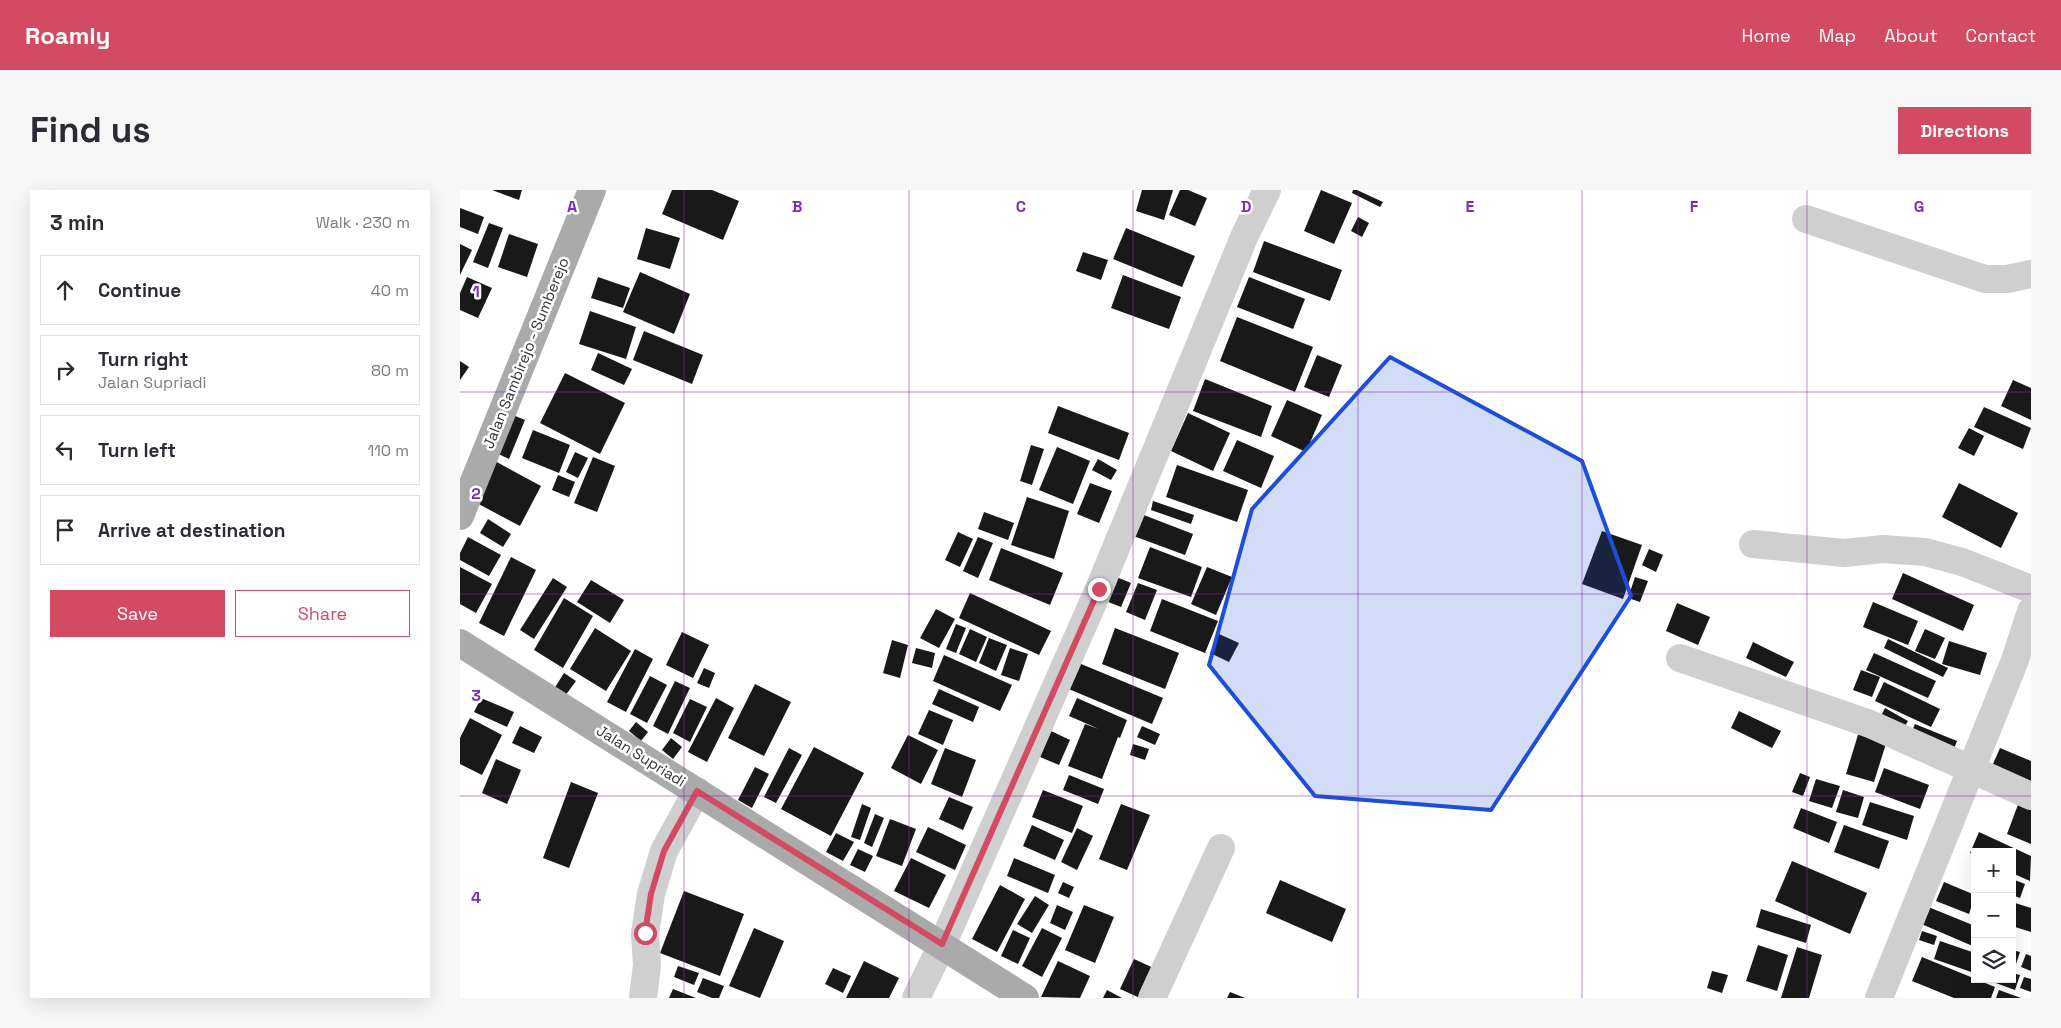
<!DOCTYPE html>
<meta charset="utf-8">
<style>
body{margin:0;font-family:"Space Grotesk",sans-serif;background:#f7f7f7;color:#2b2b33}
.controls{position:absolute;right:15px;bottom:15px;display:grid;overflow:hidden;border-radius:0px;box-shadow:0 5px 20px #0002}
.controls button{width:45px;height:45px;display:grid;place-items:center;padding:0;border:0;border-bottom:1px solid #e1e1e2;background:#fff;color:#2b2b33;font:25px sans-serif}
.stop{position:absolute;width:15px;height:15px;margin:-11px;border:4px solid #d34b63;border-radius:50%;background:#fff}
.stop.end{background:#d34b63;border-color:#fff;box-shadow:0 1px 5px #0008}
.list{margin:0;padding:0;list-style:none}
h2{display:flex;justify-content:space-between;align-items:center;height:65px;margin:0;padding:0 20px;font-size:21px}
h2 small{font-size:16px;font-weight:400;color:#7c7c81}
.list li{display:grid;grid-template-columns:32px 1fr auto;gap:15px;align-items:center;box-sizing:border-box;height:70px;margin:0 10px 10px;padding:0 10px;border:1px solid #e1e1e2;border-radius:0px}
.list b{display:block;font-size:19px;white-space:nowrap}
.list p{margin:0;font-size:16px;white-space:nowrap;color:#7c7c81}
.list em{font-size:16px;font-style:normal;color:#7c7c81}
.actions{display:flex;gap:10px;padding:15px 20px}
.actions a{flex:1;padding:11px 0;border:1px solid #d34b63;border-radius:0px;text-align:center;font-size:18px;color:#d34b63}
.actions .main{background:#d34b63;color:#fff}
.icon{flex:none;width:28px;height:28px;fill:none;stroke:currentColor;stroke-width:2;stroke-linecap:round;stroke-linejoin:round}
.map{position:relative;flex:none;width:1571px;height:808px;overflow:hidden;border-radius:0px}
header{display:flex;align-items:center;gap:30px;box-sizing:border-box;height:70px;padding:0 25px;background:#d34b63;color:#fff}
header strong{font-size:24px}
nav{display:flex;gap:28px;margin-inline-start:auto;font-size:18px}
.intro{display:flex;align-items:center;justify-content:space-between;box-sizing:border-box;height:120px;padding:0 30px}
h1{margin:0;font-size:35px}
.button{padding:12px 22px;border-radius:0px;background:#d34b63;color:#fff;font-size:18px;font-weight:700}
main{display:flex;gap:30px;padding:0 30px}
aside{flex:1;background:#fff;border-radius:0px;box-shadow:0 5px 20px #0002}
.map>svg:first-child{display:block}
.building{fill:#191919}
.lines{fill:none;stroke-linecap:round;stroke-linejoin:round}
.minor{stroke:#cfcfcf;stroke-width:28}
.major{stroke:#aaa;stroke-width:28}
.route{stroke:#d34b63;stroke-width:6}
.marked{fill:#1d4ed8;fill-opacity:0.2;stroke:#1d4ed8;stroke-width:4;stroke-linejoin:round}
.grid{fill:none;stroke:#7b2cbf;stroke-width:1;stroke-opacity:0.55}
.labels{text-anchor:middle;stroke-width:5;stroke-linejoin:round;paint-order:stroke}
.street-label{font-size:15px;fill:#323232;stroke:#fff}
.grid-label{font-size:16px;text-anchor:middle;font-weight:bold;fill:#7b2cbf;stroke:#fff;stroke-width:5;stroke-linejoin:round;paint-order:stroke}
</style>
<header>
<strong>Roamly</strong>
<nav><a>Home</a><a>Map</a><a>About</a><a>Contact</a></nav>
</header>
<div class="intro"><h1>Find us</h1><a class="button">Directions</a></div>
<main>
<aside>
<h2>3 min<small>Walk · 230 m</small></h2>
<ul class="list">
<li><svg class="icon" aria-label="ahead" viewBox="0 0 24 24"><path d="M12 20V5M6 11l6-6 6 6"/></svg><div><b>Continue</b></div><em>40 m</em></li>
<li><svg class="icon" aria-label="right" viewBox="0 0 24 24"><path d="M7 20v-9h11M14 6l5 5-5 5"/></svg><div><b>Turn right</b><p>Jalan Supriadi</p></div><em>80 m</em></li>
<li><svg class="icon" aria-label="left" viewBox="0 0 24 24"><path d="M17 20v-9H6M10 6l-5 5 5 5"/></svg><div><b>Turn left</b></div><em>110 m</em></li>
<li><svg class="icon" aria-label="arrive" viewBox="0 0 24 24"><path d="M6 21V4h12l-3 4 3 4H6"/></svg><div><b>Arrive at destination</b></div></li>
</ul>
<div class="actions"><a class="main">Save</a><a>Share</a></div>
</aside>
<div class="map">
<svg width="1571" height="808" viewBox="0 0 1571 808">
<rect width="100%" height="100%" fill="#fff"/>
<!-- building -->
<g class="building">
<path d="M32,0H62L59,10Z"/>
<path d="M212,0H252L279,11L263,50L202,24Z"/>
<path d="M682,0H713L704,30L676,21Z"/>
<path d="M720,0H728L747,8L735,36L709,25Z"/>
<path d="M861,0L892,13L874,54L844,41Z"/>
<path d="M893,0H897L923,12L920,17L892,3Z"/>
<path d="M0,18L24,27L18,44L0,37Z"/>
<path d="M898,27L909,33L902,47L891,41Z"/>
<path d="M29,33L43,38L28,78L13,72Z"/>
<path d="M186,38L220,48L210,79L177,69Z"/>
<path d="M666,38L735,66L722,97L653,69Z"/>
<path d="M49,44L78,54L67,87L38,77Z"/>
<path d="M804,51L882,80L870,111L793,82Z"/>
<path d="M0,54L12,60L0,85Z"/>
<path d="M623,62L648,70L641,90L616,81Z"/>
<path d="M180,82L230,104L214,144L163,122Z"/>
<path d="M663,85L721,107L709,139L651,118Z"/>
<path d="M7,87L32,98L18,128L0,120V103Z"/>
<path d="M138,87L170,98L163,118L131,108Z"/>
<path d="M789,87L845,109L833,139L777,117Z"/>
<path d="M130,121L176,137L166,169L119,154Z"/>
<path d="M777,127L853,157L835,202L760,171Z"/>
<path d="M184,141L243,165L232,194L173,170Z"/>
<path d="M138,163L172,179L164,195L131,180Z"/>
<path d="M857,165L882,175L869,207L844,197Z"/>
<path d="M0,171L9,177L0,190Z"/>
<path d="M105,183L165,213L140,264L80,233Z"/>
<path d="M745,189L812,216L801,247L733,221Z"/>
<path d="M1553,190L1571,198V230L1541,216Z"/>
<path d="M827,210L862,225L846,262L811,246Z"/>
<path d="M598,216L669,243L659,270L588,243Z"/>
<path d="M1524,217L1571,238L1563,259L1514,237Z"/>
<path d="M48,223L65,230L49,269L32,261Z"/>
<path d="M728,223L770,243L753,281L711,261Z"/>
<path d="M1509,238L1524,246L1514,266L1498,258Z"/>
<path d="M73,240L110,255L99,283L62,268Z"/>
<path d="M777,250L814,266L801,298L763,281Z"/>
<path d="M571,255L584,259L572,295L560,291Z"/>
<path d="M597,257L630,271L613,314L579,300Z"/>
<path d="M115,262L128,268L118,288L106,282Z"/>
<path d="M133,267L155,276L137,322L114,313Z"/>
<path d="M638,269L657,280L651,290L632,280Z"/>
<path d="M33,270L81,296L60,336L11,310Z"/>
<path d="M717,275L788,300L777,332L706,307Z"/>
<path d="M98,285L115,292L109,307L92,300Z"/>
<path d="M630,293L652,301L639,333L617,324Z"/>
<path d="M1499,293L1558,323L1541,358L1482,327Z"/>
<path d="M567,307L609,321L594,369L551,355Z"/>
<path d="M693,311L734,325L731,334L691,320Z"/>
<path d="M524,322L554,333L548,350L518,339Z"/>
<path d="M676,322L733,344L725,365L668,344Z"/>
<path d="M28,329L51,344L43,357L20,343Z"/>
<path d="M1142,341L1182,355L1163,409L1122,394Z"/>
<path d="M498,342L513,349L500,377L485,370Z"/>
<path d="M8,347L41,365L29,386L0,370V363Z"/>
<path d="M518,347L533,353L518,388L503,381Z"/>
<path d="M690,357L742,377L731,407L678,388Z"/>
<path d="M541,358L603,383L590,415L529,390Z"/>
<path d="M1189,359L1203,365L1196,382L1182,375Z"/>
<path d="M51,367L76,380L44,446L19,433Z"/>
<path d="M0,377L32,394L16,423L0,414Z"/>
<path d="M747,377L772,387L756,425L731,414Z"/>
<path d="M1443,383L1514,415L1503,441L1432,409Z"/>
<path d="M649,384L671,393L661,417L638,408Z"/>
<path d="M1175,387L1188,391L1180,412L1168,408Z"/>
<path d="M93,388L107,397L74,449L60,440Z"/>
<path d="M131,390L164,410L150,433L117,412Z"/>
<path d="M678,393L697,400L685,430L666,422Z"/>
<path d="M510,403L591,441L579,465L499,428Z"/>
<path d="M104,408L133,426L103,478L74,460Z"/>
<path d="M702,409L758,431L745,463L690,441Z"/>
<path d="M1413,412L1458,431L1448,455L1403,437Z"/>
<path d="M1217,413L1250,427L1238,455L1206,441Z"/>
<path d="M476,419L495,429L479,458L460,448Z"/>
<path d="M496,434L506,438L496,463L486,459Z"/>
<path d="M135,438L171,461L146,501L110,479Z"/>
<path d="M655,438L719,463L705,499L642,474Z"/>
<path d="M510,439L527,447L516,472L499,464Z"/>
<path d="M1465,439L1485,448L1475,469L1455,461Z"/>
<path d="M222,442L249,455L233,488L206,475Z"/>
<path d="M759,444L779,453L769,472L750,463Z"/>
<path d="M529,448L547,455L536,481L519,473Z"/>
<path d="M1428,449L1488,478L1483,487L1424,458Z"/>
<path d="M432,450L448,455L440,488L423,483Z"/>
<path d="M1489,451L1527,463L1520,485L1482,474Z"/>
<path d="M1293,452L1334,472L1326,487L1286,468Z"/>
<path d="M456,458L475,463L472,478L452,473Z"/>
<path d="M550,458L568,464L559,491L541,485Z"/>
<path d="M175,459L193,469L166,522L147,512Z"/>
<path d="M1414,463L1476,491L1468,508L1406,480Z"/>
<path d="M484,465L552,495L540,521L473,491Z"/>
<path d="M614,471L703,508L692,534L604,497Z"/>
<path d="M244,478L255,483L249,498L237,493Z"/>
<path d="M1401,480L1420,487L1412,507L1393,500Z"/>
<path d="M104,483L116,491L105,506L94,499Z"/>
<path d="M190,486L207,495L187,533L170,524Z"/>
<path d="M215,491L230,498L208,544L193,536Z"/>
<path d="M1424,492L1480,519L1471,537L1415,511Z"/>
<path d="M295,494L331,512L304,566L268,548Z"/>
<path d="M479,499L519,517L513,532L472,514Z"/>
<path d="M21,508L54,522L47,537L14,522Z"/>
<path d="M256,508L274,518L247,572L228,562Z"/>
<path d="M617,508L667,530L660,548L658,547L642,589L608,576L625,534L639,539L609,526Z"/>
<path d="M230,509L247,517L230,552L213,543Z"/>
<path d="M1425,518L1448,531L1441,543L1419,530Z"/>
<path d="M469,520L493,530L483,555L458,544Z"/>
<path d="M1279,521L1321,541L1312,558L1271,538Z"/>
<path d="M10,528L42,545L22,585L0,574V548Z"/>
<path d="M176,532L188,542L181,551L169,541Z"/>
<path d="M1455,534L1497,551L1491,567L1448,550Z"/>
<path d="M1401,535L1429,544L1414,592L1386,584Z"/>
<path d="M60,536L82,547L74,563L52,553Z"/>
<path d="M682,536L700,544L695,555L677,547Z"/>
<path d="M591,541L610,550L599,575L580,567Z"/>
<path d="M448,545L478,560L461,594L431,578Z"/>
<path d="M211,548L222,557L213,569L202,560Z"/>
<path d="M673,554L689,559L685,570L670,565Z"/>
<path d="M354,557L404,583L371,646L321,619Z"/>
<path d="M329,558L342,565L316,613L304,607Z"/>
<path d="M485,558L516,570L502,607L471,594Z"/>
<path d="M1540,558L1571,571V602L1529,583Z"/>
<path d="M36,569L61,580L47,614L22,603Z"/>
<path d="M295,577L309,584L292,618L278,610Z"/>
<path d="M1424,578L1469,595L1460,619L1415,602Z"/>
<path d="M1340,583L1350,587L1343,606L1332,602Z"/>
<path d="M609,585L644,599L638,614L603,600Z"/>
<path d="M1356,589L1380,596L1372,618L1349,611Z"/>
<path d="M111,592L138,603L109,678L83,668Z"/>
<path d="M583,600L623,616L612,643L572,627Z"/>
<path d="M1383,600L1404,607L1398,628L1376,622Z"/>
<path d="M489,607L513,617L503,640L479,629Z"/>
<path d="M1410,612L1454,626L1447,650L1402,635Z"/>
<path d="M1559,612L1571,617V654L1547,644Z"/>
<path d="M402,614L411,618L400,650L391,647Z"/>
<path d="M661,614L690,625L667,680L639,669Z"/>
<path d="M1341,618L1377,632L1369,653L1333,638Z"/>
<path d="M415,624L424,628L412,657L404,653Z"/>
<path d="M430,629L456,639L442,676L416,666Z"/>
<path d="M572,635L604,650L595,670L563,656Z"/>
<path d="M1384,635L1429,651L1419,679L1374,662Z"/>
<path d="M468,637L506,655L495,680L456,662Z"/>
<path d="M617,638L633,646L617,680L601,672Z"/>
<path d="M1519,642L1571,666L1570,691L1552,683V662H1515V666L1510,663Z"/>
<path d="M376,643L394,652L383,671L366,662Z"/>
<path d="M398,659L413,666L405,682L390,675Z"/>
<path d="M451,668L486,685L469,718L434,701Z"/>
<path d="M554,668L595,685L588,703L547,686Z"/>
<path d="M1332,671L1407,703L1390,744L1315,711Z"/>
<path d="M1552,689L1565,694L1560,708L1552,705Z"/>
<path d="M820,690L886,719L872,752L806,723Z"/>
<path d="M603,692L614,697L609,708L598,703Z"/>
<path d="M1484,692L1515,705L1509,724L1476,711Z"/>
<path d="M540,695L565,709L537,762L512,749Z"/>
<path d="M224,701L284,724L260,786L200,763Z"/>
<path d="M575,706L589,715L572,743L557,734Z"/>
<path d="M1552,712L1571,718V742L1552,736Z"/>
<path d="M597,715L613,722L605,740L590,733Z"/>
<path d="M624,715L654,727L635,773L605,760Z"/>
<path d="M1466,716L1515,736V757L1459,733Z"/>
<path d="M1301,719L1351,735L1346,753L1296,737Z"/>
<path d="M294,738L324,751L300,808L269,796Z"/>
<path d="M582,738L602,748L582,787L562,776Z"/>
<path d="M553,740L570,748L558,774L541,766Z"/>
<path d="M1462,741L1477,746L1474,755L1459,750Z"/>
<path d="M1480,751L1515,763L1514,783L1474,769Z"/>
<path d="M1298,755L1328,765L1317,801L1286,791Z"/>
<path d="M1337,757L1362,765L1349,808H1321Z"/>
<path d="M1552,760L1560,762L1553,783H1552Z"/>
<path d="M1566,764L1571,766V781L1561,777Z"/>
<path d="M1462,767L1535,797L1531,808H1494L1452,791Z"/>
<path d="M674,769L700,781L680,808L660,799Z"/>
<path d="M404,771L439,788L429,808H386Z"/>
<path d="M598,771L630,786L620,808L581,807Z"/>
<path d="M218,776L239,783L234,795L214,787Z"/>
<path d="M373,778L391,786L383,803L365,794Z"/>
<path d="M1252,781L1268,785L1262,803L1247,798Z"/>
<path d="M1552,783L1560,785L1555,800L1533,792L1534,789H1552Z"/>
<path d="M1564,787L1571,789V802L1560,798Z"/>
<path d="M243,788L264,796L259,808H252L237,802Z"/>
<path d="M213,799L236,808H209Z"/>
<path d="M647,800L662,808H643Z"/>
<path d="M1539,800L1561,808H1536Z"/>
<path d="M770,802L785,808H767Z"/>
</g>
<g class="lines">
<!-- minor -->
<g class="minor">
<path d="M1346,29L1525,89H1547L1571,84"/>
<path d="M1293,354L1384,363L1423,359L1465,362L1502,372L1571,399"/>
<path d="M1220,468L1410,534L1571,606"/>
<path d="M183,808L187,775L185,743L191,704L204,661L237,601"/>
<path d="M456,808L482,755L639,399L785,45L807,0"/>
<path d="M692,808L761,658"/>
<path d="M1419,808L1555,470L1571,421"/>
</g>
<!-- major -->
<g class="major">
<path d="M0,326L132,0"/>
<path d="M0,453L565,808"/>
</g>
</g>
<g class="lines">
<!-- route -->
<path class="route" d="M185,743L191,704L204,661L237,601L482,754L639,399"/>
</g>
<!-- marked area -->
<path class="marked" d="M930,167L1122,271L1171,406L1031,620L855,606L749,475L792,319Z"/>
<!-- grid -->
<path class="grid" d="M224,0V808M449,0V808M673,0V808M898,0V808M1122,0V808M1347,0V808M0,202H1571M0,404H1571M0,606H1571"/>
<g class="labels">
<!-- street labels -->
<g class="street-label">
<text transform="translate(66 163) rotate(-68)" y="5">Jalan Sambirejo - Sumberejo</text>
<text transform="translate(181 566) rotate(32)" y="5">Jalan Supriadi</text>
</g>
</g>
<g class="grid-label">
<text x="112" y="22">A</text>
<text x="337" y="22">B</text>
<text x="561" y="22">C</text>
<text x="786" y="22">D</text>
<text x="1010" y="22">E</text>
<text x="1234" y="22">F</text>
<text x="1459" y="22">G</text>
<text x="16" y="107">1</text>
<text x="16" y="309">2</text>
<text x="16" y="511">3</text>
<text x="16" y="713">4</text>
</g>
</svg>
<div class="controls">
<button>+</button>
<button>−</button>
<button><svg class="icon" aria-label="layers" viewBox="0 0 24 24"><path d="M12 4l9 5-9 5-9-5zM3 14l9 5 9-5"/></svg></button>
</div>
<div class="stop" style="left:185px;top:743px"></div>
<div class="stop end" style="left:639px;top:399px"></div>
</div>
</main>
